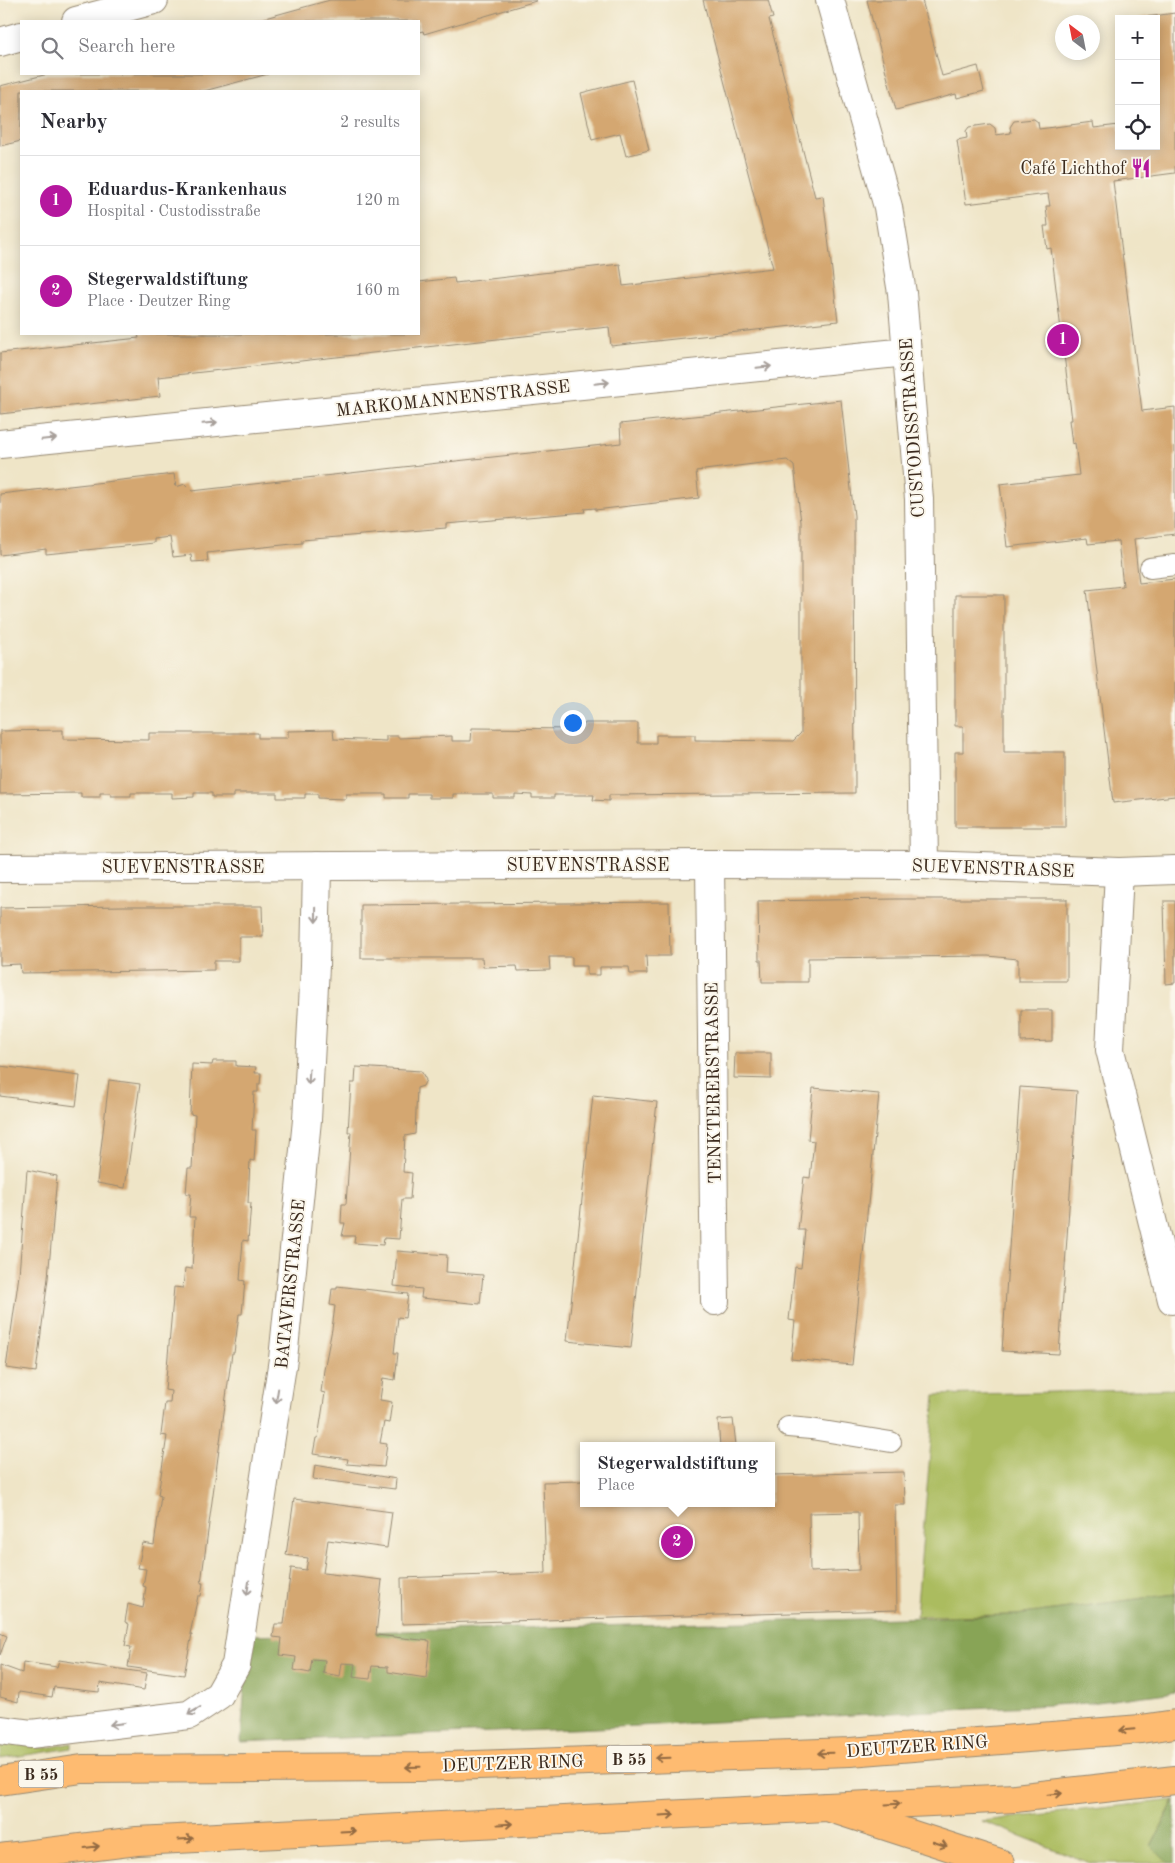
<!DOCTYPE html>
<meta charset="utf-8">
<style>
body{margin:0;font-family:"Old Standard TT",serif;background:#f2f2f3;color:#2b2b33}
.controls{position:absolute;right:15px;top:15px;display:grid;overflow:hidden;border-radius:0px;box-shadow:0 2px 12px #0003}
.controls button{width:45px;height:45px;display:grid;place-items:center;padding:0;border:0;border-bottom:1px solid #e1e1e2;background:#fff;color:#2b2b33;font:25px sans-serif}
.compass{position:absolute;left:1055px;top:15px;width:45px;height:45px;border-radius:50%;background:#fff;box-shadow:0 2px 12px #0003;rotate:328deg}
.you{position:absolute;left:572px;top:722px;width:18px;height:18px;margin:-12px;border:4px solid #fff;border-radius:50%;background:#1a73e8;box-shadow:0 0 0 8px #1a73e833}
.badge{display:grid;place-items:center;width:32px;height:32px;border-radius:50%;background:#b5179e;color:#fff;font-size:16px;font-weight:700}
.pin{position:absolute;translate:-50% -50%;border:2px solid #fff;box-shadow:0 1px 5px #0006}
.popup{position:absolute;left:580px;top:1442px;width:195px;height:65px;box-sizing:border-box;display:grid;place-content:center;border-radius:0px;background:#fff;filter:drop-shadow(0 1px 4px #0005);font-size:16px;white-space:nowrap;color:#7c7c81}
.popup b{font-size:19px;color:#2b2b33}
.popup::after{content:'';position:absolute;left:50%;top:100%;margin-left:-10px;border:10px solid transparent;border-top-color:#fff}
.list{margin:0;padding:0;list-style:none}
h2{display:flex;justify-content:space-between;align-items:center;height:65px;margin:0;padding:0 20px;font-size:21px}
h2 small{font-size:16px;font-weight:400;color:#7c7c81}
.list li{display:grid;grid-template-columns:32px 1fr auto;gap:15px;align-items:center;box-sizing:border-box;height:90px;padding:0 20px;border-top:1px solid #e1e1e2}
.list b{display:block;font-size:19px;white-space:nowrap}
.list p{margin:0;font-size:16px;white-space:nowrap;color:#7c7c81}
.list em{font-size:16px;font-style:normal;color:#7c7c81}
.icon{flex:none;width:28px;height:28px;fill:none;stroke:currentColor;stroke-width:2;stroke-linecap:round;stroke-linejoin:round}
.map{position:relative;flex:none;width:1175px;height:1863px;overflow:hidden}
.search{position:absolute;background:#fff;box-shadow:0 2px 12px #0003;left:20px;top:20px;width:400px;height:55px;display:flex;align-items:center;gap:12px;box-sizing:border-box;padding:0 18px;border-radius:0px;color:#7c7c81;font-size:19px}
.panel{position:absolute;background:#fff;box-shadow:0 2px 12px #0003;left:20px;top:90px;width:400px;height:245px;border-radius:0px}
.map>svg:first-child{display:block}
.green{fill:#abbc5f;stroke:#73733e}
.forest{fill:#88a456;stroke:#62673a}
.building{fill:#d4a771;fill-rule:evenodd}
.lines{fill:none;stroke-linecap:round;stroke-linejoin:round}
.lane-casing{stroke:#958872;stroke-width:22}
.street-casing{stroke:#958872;stroke-width:30}
.primary-casing{stroke:#958872;stroke-width:30}
.highway-casing{stroke:#958872;stroke-width:30}
.lane{stroke:#fff;stroke-width:20}
.street{stroke:#fff;stroke-width:28}
.primary{stroke:#febb71;stroke-width:28}
.highway{stroke:#febb71;stroke-width:28}
.oneway{stroke:#a79f9a}
.oneway2{stroke:#936b43}
.labels{text-anchor:middle;stroke-width:4;stroke-linejoin:round;paint-order:stroke}
.shield{fill:#fbf7ec;stroke:#75685c;stroke-width:1}
.shield-label{font-size:16px;font-weight:bold;fill:#3b2a1e}
.poi-label{font-size:18px;fill:#3b2a1e;stroke:#fbf7ec;text-anchor:end}
.street-label{font-size:18px;fill:#3b2a1e;stroke:#fbf7ec}
</style>
<div class="map">
<svg width="1175" height="1863" viewBox="0 0 1175 1863">
<rect width="100%" height="100%" fill="#fbf7ec"/>
<filter id="ink" filterUnits="userSpaceOnUse"><feTurbulence type="fractalNoise" baseFrequency=".02" numOctaves="2"/><feDisplacementMap in="SourceGraphic" scale="10" xChannelSelector="R" yChannelSelector="G"/><feConvolveMatrix kernelMatrix="1 2 1 2 8 2 1 2 1" color-interpolation-filters="sRGB"/></filter>
<filter id="wash" filterUnits="userSpaceOnUse"><feTurbulence type="fractalNoise" baseFrequency=".0096" numOctaves="4" result="noise"/><feDisplacementMap in="SourceGraphic" scale="20" xChannelSelector="R" yChannelSelector="G"/><feGaussianBlur stdDeviation="1.12" result="paint"/><feColorMatrix in="noise" values="0 0 0 0 0 0 0 0 0 0 0 0 0 0 0 0 0 1.4 0 .05"/><feComposite in="paint" operator="in"/></filter>
<g filter="url(#wash)">
<rect width="100%" height="100%" fill="#efe5c7"/>
<!-- green -->
<g class="green">
<path d="M1175,1389V1594L1016,1615L916,1616L935,1395Z"/>
<path d="M0,1741L47,1748L72,1743V1748L0,1759Z"/>
<path d="M1174,1800L1151,1846L1168,1863H1090L982,1821Z"/>
</g>
<!-- forest -->
<g class="forest">
<path d="M1175,1594V1692L1090,1703L598,1728L241,1742L248,1635L1016,1615Z"/>
<path d="M1175,1799V1863H1168L1151,1846Z"/>
</g>
<g id="blocks">
<!-- building -->
<g class="building">
<path d="M330,0H536V1L424,34L423,31L419,32V21H254Z"/>
<path d="M703,0H768L773,18L769,19L815,197L823,196L838,321L611,346L609,327L551,333L158,377L160,396L0,414V353L139,338L138,334H419V282L454,278L455,283L620,264L623,286L773,268Z"/>
<path d="M867,0H922L942,76L978,66L984,91L957,98L956,94L896,110Z"/>
<path d="M1175,13V173L1113,181L1142,411L1175,407V534L1134,539L1139,583L1175,579V796L1113,803L1087,590L1123,586L1118,541L1088,544L1087,538L1007,547L1000,484L1079,475L1075,443L1072,444L1069,420H1072L1051,248L1047,249L1044,226H1048L1046,206H1050L1048,194L966,204L957,140L967,138L966,131L969,127L990,124L995,128L996,135L1011,133L1010,127L1014,121L1034,119L1038,122L1039,129L1093,122L1094,128L1119,125V146H1156V19L1138,18Z"/>
<path d="M48,74H268L204,91H21V141L0,146V86Z"/>
<path d="M632,80L649,150L626,156L620,133L592,140L581,93Z"/>
<path d="M841,400L854,516L855,793L609,795V801L593,800L594,795H554V798H532V795L515,794V798H493V794H453V798H429V794H408V798H386V794H346V799L318,798V794H305V798H277V793H234V797H212V793H194V797L172,798V793H131V796H111V793H100V797H81V793L0,794V731L63,730V739L149,740V733H258V738H288V731L333,730L334,739L386,741V736H398V738L452,736V741H471L472,728L576,729H581L585,723H638V743H656V735H695V740L793,741L801,733V522L794,466L787,460L696,471L699,498L595,510V508L584,509L585,512L446,524V528L302,540V543L207,553L208,561L192,562L191,555L173,557L170,537L154,539V543L46,554V549L0,555V494L174,474L176,487L185,484L192,491L447,462L621,443L620,424Z"/>
<path d="M955,595H1004V752H1065V827H955V752H963V726H955Z"/>
<path d="M895,899H1067V981H1018V959L988,956L808,958V982H762L761,960H759L758,901Z"/>
<path d="M1164,901H1175V983L1166,984Z"/>
<path d="M669,902L670,956H646L647,974H630L629,967H600V975H587V966H572V957H549L550,970L518,971L517,966L483,967L482,958H361V905Z"/>
<path d="M123,906H262L263,937H239V961H214V970L21,973L20,964L0,965V908Z"/>
<path d="M1021,1010H1052V1041L1021,1042Z"/>
<path d="M735,1053H771V1079L734,1078Z"/>
<path d="M213,1061H236V1066L256,1067L255,1073H261L260,1084H258V1092H254L252,1130H256L254,1161L250,1160L248,1203H251L248,1241L243,1240L240,1280L245,1281L242,1314H239L234,1353H232L201,1583H203L201,1596H198L190,1634H192L184,1675L128,1667L131,1647L125,1646L129,1624L125,1622L128,1604L143,1608L146,1587L143,1586L146,1569L138,1568L143,1543L154,1545L161,1496L158,1495L167,1436L161,1435L165,1403H170L171,1391L165,1390L174,1287L183,1288L185,1268L192,1269L195,1217H189L191,1194H186L188,1168H192L195,1115L190,1114L192,1064L212,1065Z"/>
<path d="M0,1066L80,1076L76,1106L0,1096Z"/>
<path d="M356,1067L421,1071L426,1080L423,1086L417,1088L415,1134L405,1136L403,1172L412,1173L410,1199H402L399,1239L384,1238L383,1245L354,1243L355,1236H342L345,1223H341L342,1204H346L351,1132H348L351,1083H355Z"/>
<path d="M109,1080L140,1084L125,1188L97,1183Z"/>
<path d="M1020,1087L1077,1091L1059,1354L1002,1351Z"/>
<path d="M813,1088L879,1094L852,1365L791,1359L795,1321L789,1320L795,1267L801,1268L805,1230H798L804,1177L810,1178L814,1141L808,1140Z"/>
<path d="M593,1095L657,1102L631,1348L567,1341Z"/>
<path d="M27,1170L57,1176L48,1278L36,1372L6,1368L19,1275Z"/>
<path d="M397,1251L447,1255L446,1272L483,1275L480,1304L421,1298L422,1289L394,1286Z"/>
<path d="M337,1286L408,1294L405,1318L398,1317L394,1353H398L395,1380L383,1378L380,1400L392,1402L389,1423L384,1422L380,1443L387,1444L384,1467L347,1464L348,1459L313,1454L316,1438H318L325,1393L321,1392L324,1370L332,1329L335,1306L330,1305L332,1289H337Z"/>
<path d="M733,1419L736,1445L720,1446L718,1420Z"/>
<path d="M315,1465L396,1479L395,1489L313,1479Z"/>
<path d="M904,1472L905,1505H895L897,1610L402,1624L401,1578L546,1573L543,1482L583,1481V1503H771V1475ZM858,1512L859,1570L810,1572L809,1513Z"/>
<path d="M294,1499L392,1512L387,1548L328,1540L323,1573L382,1580L376,1635L430,1641L426,1678L388,1672V1667L372,1666L370,1679L353,1677L355,1664L342,1663L340,1676L323,1673L325,1660L312,1659L310,1673L294,1670L296,1657L280,1655L282,1638L273,1637L275,1624H284L291,1568L306,1570L308,1558L286,1555Z"/>
<path d="M0,1633L7,1636L0,1655Z"/>
<path d="M59,1660L147,1673L144,1690L100,1683L99,1692L54,1687L52,1697L19,1692L18,1702L0,1697V1665L22,1673L23,1662L57,1667Z"/>
</g>
</g>
</g>
<g filter="url(#ink)">
<use href="#blocks" fill-opacity="0" stroke="#958872" stroke-width="1"/>
<g class="lines">
<defs>
<g id="lane">
<path d="M1150,568L1175,565"/>
<path d="M788,1427L811,1429L891,1442"/>
</g>
<g id="street">
<path d="M830,0L888,207L902,293L919,499L924,865"/>
<path d="M76,21L154,0"/>
<path d="M0,42L21,36"/>
<path d="M0,444L907,352"/>
<path d="M710,864L715,1301"/>
<path d="M0,868L710,864L924,865L1119,872L1175,870"/>
<path d="M1119,872L1110,1050L1172,1300"/>
<path d="M0,1730L31,1734L189,1715L219,1695L236,1665L283,1359L307,1120L315,966L317,866"/>
</g>
<path id="primary" d="M0,1858L137,1841L827,1807L1000,1863"/>
<g id="highway">
<path d="M0,1781L82,1769L419,1767L850,1752L1141,1729L1175,1724"/>
<path d="M827,1807L1015,1798L1175,1780"/>
</g>
</defs>
<!-- lane casing -->
<use href="#lane" class="lane-casing"/>
<!-- street casing -->
<use href="#street" class="street-casing"/>
<!-- primary casing -->
<use href="#primary" class="primary-casing"/>
<!-- highway casing -->
<use href="#highway" class="highway-casing"/>
<!-- lane -->
<use href="#lane" class="lane"/>
<!-- street -->
<use href="#street" class="street"/>
<!-- primary -->
<use href="#primary" class="primary"/>
<!-- highway -->
<use href="#highway" class="highway"/>
</g>
<!-- one-way arrows -->
<defs><path id="oneway-shaft" d="M-6 0H5M1.5-3L5.5 0L1.5 3" fill="none" stroke-width="1.6" stroke-linecap="round" stroke-linejoin="round" transform="scale(1.25)"/></defs>
<g class="oneway">
<use href="#oneway-shaft" transform="translate(764 367) rotate(-6)"/>
<use href="#oneway-shaft" transform="translate(602 383) rotate(-6)"/>
<use href="#oneway-shaft" transform="translate(210 423) rotate(-6)"/>
<use href="#oneway-shaft" transform="translate(49 439) rotate(-6)"/>
<use href="#oneway-shaft" transform="translate(316 915) rotate(91)"/>
<use href="#oneway-shaft" transform="translate(309 1077) rotate(93)"/>
<use href="#oneway-shaft" transform="translate(277 1396) rotate(99)"/>
<use href="#oneway-shaft" transform="translate(248 1588) rotate(99)"/>
<use href="#oneway-shaft" transform="translate(194 1711) rotate(149)"/>
<use href="#oneway-shaft" transform="translate(117 1724) rotate(173)"/>
</g>
<g class="oneway2">
<use href="#oneway-shaft" transform="translate(1127 1730) rotate(175)"/>
<use href="#oneway-shaft" transform="translate(825 1753) rotate(178)"/>
<use href="#oneway-shaft" transform="translate(663 1758) rotate(178)"/>
<use href="#oneway-shaft" transform="translate(413 1767) rotate(179)"/>
<use href="#oneway-shaft" transform="translate(1055 1794) rotate(-6)"/>
<use href="#oneway-shaft" transform="translate(893 1804) rotate(-3)"/>
<use href="#oneway-shaft" transform="translate(667 1815) rotate(-3)"/>
<use href="#oneway-shaft" transform="translate(505 1824) rotate(-3)"/>
<use href="#oneway-shaft" transform="translate(348 1831) rotate(-3)"/>
<use href="#oneway-shaft" transform="translate(186 1839) rotate(-3)"/>
<use href="#oneway-shaft" transform="translate(940 1844) rotate(18)"/>
<use href="#oneway-shaft" transform="translate(92 1847) rotate(-7)"/>
</g>
</g>
<!-- icons -->
<defs>
<symbol id="restaurant-bare" viewBox="-9 -9 18 18"><path d="M-5-6h1v4h1v-4h1v4h1v-4h1v5L-1.5 .5V6h-2V.5L-5-1ZM5-6V6H3V1.5H1.5Q1.5-4 5-6Z" fill="#b5179e" stroke="#fbf7ec" stroke-width="2.5" paint-order="stroke"/></symbol>
</defs>
<g fill-rule="evenodd">
<use href="#restaurant-bare" x="1127" y="154" width="28" height="28"/>
</g>
<g class="labels">
<!-- shield labels -->
<g class="shield">
<rect x="606.5" y="1745.5" width="45" height="27" rx="4"/>
<rect x="18.5" y="1760.5" width="45" height="27" rx="4"/>
</g>
<g class="shield-label">
<text x="629" y="1765">B 55</text>
<text x="41" y="1780">B 55</text>
</g>
<!-- poi labels -->
<g class="poi-label">
<text x="1126" y="174">Café Lichthof</text>
</g>
<!-- street labels -->
<g class="street-label">
<text transform="translate(453 398) rotate(-6)" y="6">MARKOMANNENSTRASSE</text>
<text transform="translate(912 428) rotate(-94)" y="6">CUSTODISSTRASSE</text>
<text x="588" y="871">SUEVENSTRASSE</text>
<text x="183" y="873">SUEVENSTRASSE</text>
<text transform="translate(993 868) rotate(2)" y="6">SUEVENSTRASSE</text>
<text transform="translate(713 1083) rotate(-91)" y="6">TENKTERERSTRASSE</text>
<text transform="translate(290 1284) rotate(-84)" y="6">BATAVERSTRASSE</text>
<text transform="translate(917 1746) rotate(-4)" y="6">DEUTZER RING</text>
<text transform="translate(513 1763) rotate(-2)" y="6">DEUTZER RING</text>
</g>
</g>
</svg>
<div class="controls">
<button>+</button>
<button>−</button>
<button><svg class="icon" aria-label="locate" viewBox="0 0 24 24"><circle cx="12" cy="12" r="6"/><path d="M12 2v4M12 18v4M2 12h4M18 12h4"/></svg></button>
</div>
<svg class="compass" viewBox="-18 -18 36 36"><path d="M0-13l5 13h-10z" fill="#e53935"/><path d="M0 13l5-13h-10z" fill="#7c7c81"/></svg>
<div class="you"></div>
<div class="pin badge" style="left:1063px;top:340px">1</div>
<div class="pin badge" style="left:677px;top:1542px">2</div>
<div class="popup"><b>Stegerwaldstiftung</b>Place</div>
<div class="search"><svg class="icon" aria-label="search" viewBox="0 0 24 24"><circle cx="10" cy="10" r="6"/><path d="M15 15l6 6"/></svg>Search here</div>
<section class="panel">
<h2>Nearby<small>2 results</small></h2>
<ul class="list">
<li><span class="badge">1</span><div><b>Eduardus-Krankenhaus</b><p>Hospital · Custodisstraße</p></div><em>120 m</em></li>
<li><span class="badge">2</span><div><b>Stegerwaldstiftung</b><p>Place · Deutzer Ring</p></div><em>160 m</em></li>
</ul>
</section>
</div>
